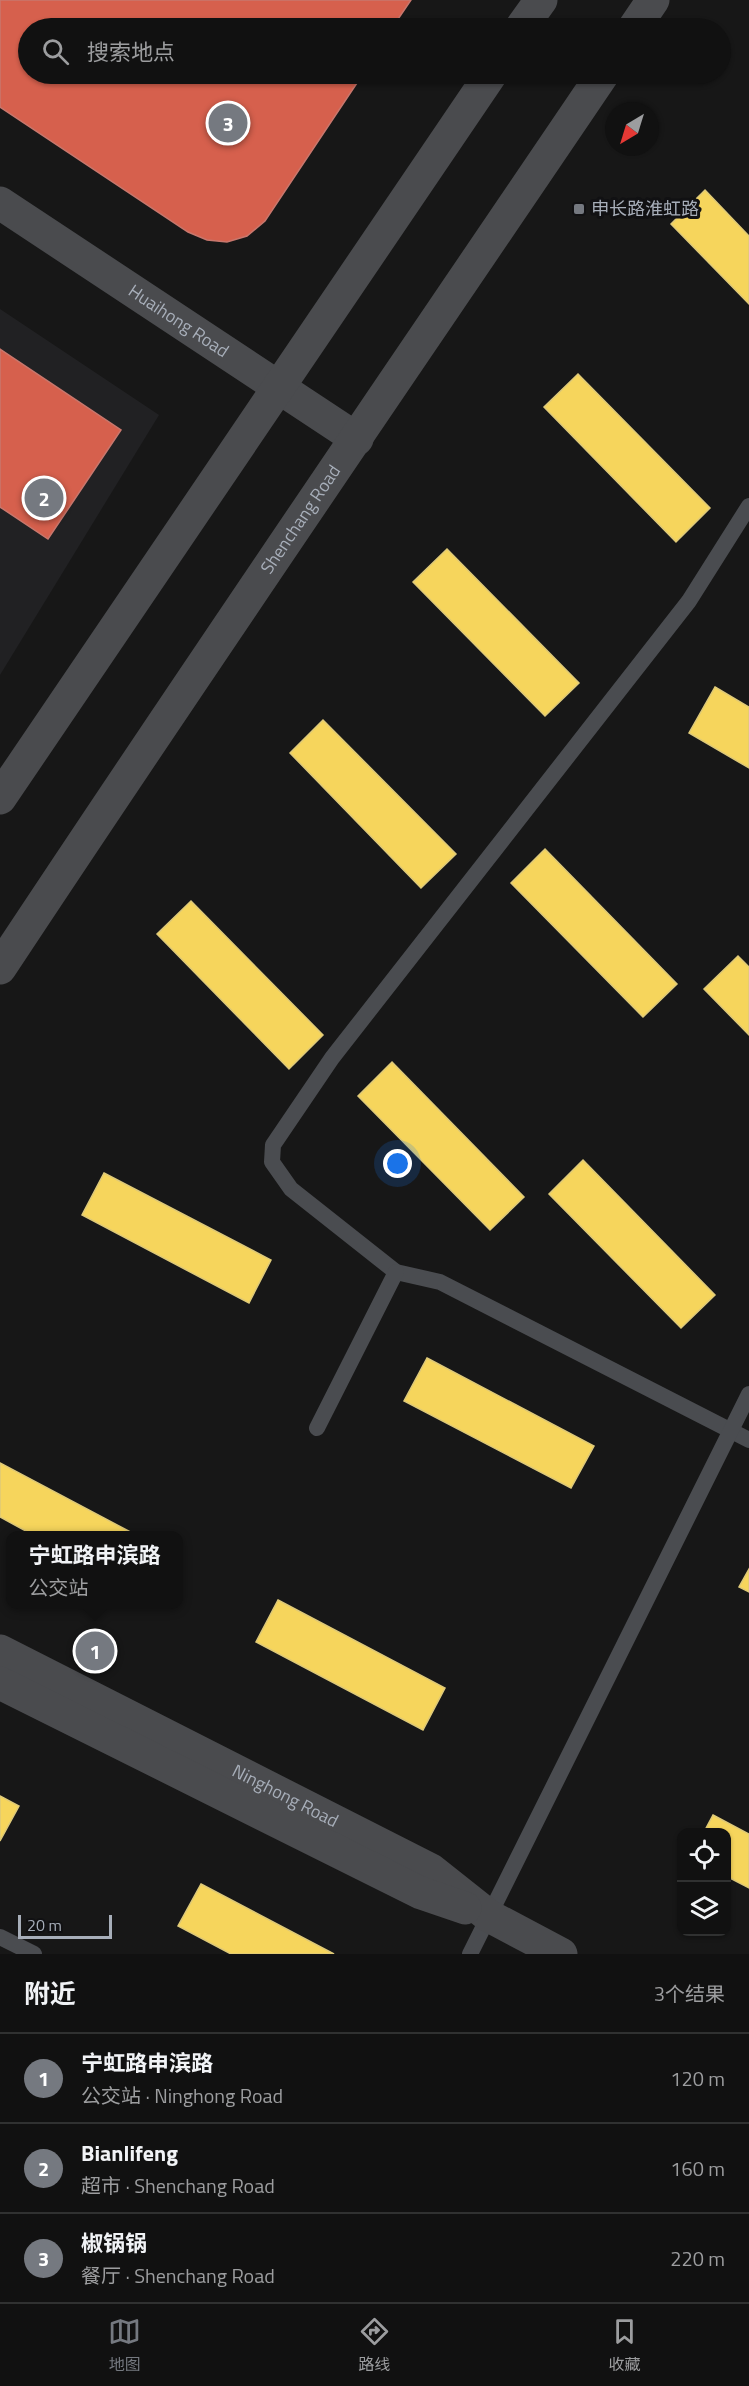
<!DOCTYPE html>
<html lang="zh">
<meta charset="utf-8">
<style>
body{margin:0;font-family:"Titillium Web","Noto Sans SC",sans-serif;background:#1a1a1a;color:#f1f3f6}
.controls{position:absolute;right:18px;bottom:18px;display:grid;overflow:hidden;border-radius:12px;box-shadow:0 2px 4px #0004}
.controls button{width:54px;height:54px;display:grid;place-items:center;padding:0;border:0;border-bottom:2px solid #303131;background:#111;color:#f1f3f6;font:30px sans-serif}
.compass{position:absolute;left:605px;top:102px;width:54px;height:54px;border-radius:50%;background:#111;box-shadow:0 2px 4px #0004;rotate:218deg}
.scale{position:absolute;left:18px;bottom:15px;width:94px;box-sizing:border-box;padding-left:6px;border:3px solid #a7aeb9;border-top:0;font-size:16px;line-height:21px;white-space:nowrap;color:#a7aeb9;-webkit-text-stroke:4px #111113;paint-order:stroke}
.you{position:absolute;left:398px;top:1164px;width:21px;height:21px;margin:-15px;border:4px solid #fff;border-radius:50%;background:#1a73e8;box-shadow:0 0 0 9px #1a73e833}
.badge{display:grid;place-items:center;width:39px;height:39px;border-radius:50%;background:#757980;color:#fff;font-size:20px;font-weight:700}
.pin{position:absolute;translate:-50% -50%;border:3px solid #fff;box-shadow:0 2px 6px #0006}
.popup{position:absolute;left:6px;top:1531px;width:177px;height:78px;box-sizing:border-box;display:grid;place-content:center;border-radius:12px;background:#111;filter:drop-shadow(0 2px 4px #0005);font-size:20px;white-space:nowrap;color:#9c9d9f}
.popup b{font-size:22px;color:#f1f3f6}
.popup::after{content:'';position:absolute;left:50%;top:100%;margin-left:-12px;border:12px solid transparent;border-top-color:#111}
.list{margin:0;padding:0;list-style:none}
h2{display:flex;justify-content:space-between;align-items:center;height:78px;margin:0;padding:0 24px;font-size:26px}
h2 small{font-size:20px;font-weight:400;color:#9c9d9f}
.list li{display:grid;grid-template-columns:39px 1fr auto;gap:18px;align-items:center;box-sizing:border-box;height:90px;padding:0 24px;border-top:2px solid #303131}
.list b{display:block;font-size:22px;white-space:nowrap}
.list p{margin:0;font-size:20px;white-space:nowrap;color:#9c9d9f}
.list em{font-size:20px;font-style:normal;color:#9c9d9f}
.icon{flex:none;width:33px;height:33px;fill:none;stroke:currentColor;stroke-width:2;stroke-linecap:round;stroke-linejoin:round}
.map{position:relative;flex:none;width:749px;height:1954px;overflow:hidden}
.search{position:absolute;background:#111;box-shadow:0 2px 4px #0004;left:18px;right:18px;top:18px;height:66px;display:flex;align-items:center;gap:15px;box-sizing:border-box;padding:0 21px;border-radius:33px;color:#9c9d9f;font-size:22px}
.sheet{height:348px;background:#111}
nav{display:flex;justify-content:space-around;align-items:center;box-sizing:border-box;height:84px;border-top:2px solid #303131;background:#111;font-size:16px;color:#9c9d9f}
nav a{display:grid;justify-items:center;gap:3px}
nav .on{color:#757980}
.map>svg:first-child{display:block}
.built{fill:#212123}
.homes{fill:#f6d55c;stroke:#dec978;stroke-width:1.5}
.shops{fill:#d6604d;stroke:#c8776d;stroke-width:1.5}
.lines{fill:none;stroke-linecap:round;stroke-linejoin:round}
.lane{stroke:#4a4c50;stroke-width:16}
.secondary{stroke:#4a4b4e;stroke-width:33}
.poi-dot{fill:#757980;stroke:#111113;stroke-width:2}
.labels{text-anchor:middle;stroke-width:6;stroke-linejoin:round;paint-order:stroke}
.poi-label{font-size:18px;fill:#a7aeb9;stroke:#111113;text-anchor:start}
.street-label{font-size:18px;fill:#a7aeb9;stroke:#111113}
</style>
<div class="map">
<svg width="749" height="1954" viewBox="0 0 749 1954">
<rect width="100%" height="100%" fill="#171717"/>
<!-- built -->
<path class="built" d="M0,309L159,415L0,675Z"/>
<!-- homes -->
<g class="homes">
<path d="M705,190L749,236V304L671,224Z"/>
<path d="M578,374L710,508L676,542L544,407Z"/>
<path d="M447,549L579,683L545,716L413,582Z"/>
<path d="M715,687L749,707V768L689,733Z"/>
<path d="M323,720L456,854L421,888L290,753Z"/>
<path d="M545,849L677,984L643,1017L511,883Z"/>
<path d="M191,901L323,1035L289,1069L157,934Z"/>
<path d="M738,956L749,967V1035L704,989Z"/>
<path d="M392,1062L524,1197L490,1230L358,1096Z"/>
<path d="M583,1160L715,1295L681,1328L549,1194Z"/>
<path d="M104,1173L271,1260L249,1303L82,1215Z"/>
<path d="M427,1358L594,1446L571,1488L404,1401Z"/>
<path d="M0,1463L138,1536H35L0,1517Z"/>
<path d="M749,1569V1592L739,1587Z"/>
<path d="M278,1600L445,1688L423,1730L256,1642Z"/>
<path d="M0,1796L19,1806L0,1841Z"/>
<path d="M713,1815L749,1834V1888L726,1876V1832H704Z"/>
<path d="M201,1884L334,1954H231L178,1926Z"/>
</g>
<!-- shops -->
<g class="shops">
<path d="M0,0H411L392,28H28V74H363L265,221L247,236L227,242L207,240L188,232L0,107Z"/>
<path d="M0,349L121,430L48,539L0,507Z"/>
</g>
<g class="lines">
<!-- lane -->
<g class="lane">
<path d="M749,506L689,601L332,1058L273,1145L272,1162L291,1189L396,1272L440,1282L749,1440"/>
<path d="M317,1428L396,1272"/>
<path d="M0,1937L34,1954"/>
<path d="M470,1954L749,1394"/>
</g>
<!-- secondary -->
<g class="secondary">
<path d="M521,28L541,0"/>
<path d="M634,28L653,0"/>
<path id="s1" d="M0,203L357,439"/>
<path d="M0,798L491,74"/>
<path id="s2" d="M0,968C198,668 402,371 603,74"/>
<path id="s3" d="M0,1651L431,1870L489,1916L561,1954"/>
<path d="M0,1683L421,1893L465,1908"/>
</g>
</g>
<!-- markers -->
<rect class="poi-dot" x="573" y="203" width="12" height="12" rx="3"/>
<g class="labels">
<!-- poi labels -->
<g class="poi-label">
<text x="591" y="215">申长路淮虹路</text>
</g>
<!-- street labels -->
<g class="street-label">
<text dy="6" stroke="none"><textPath href="#s1" startOffset="214">Huaihong Road</textPath></text>
<text dy="6" stroke="none"><textPath href="#s2" startOffset="540">Shenchang Road</textPath></text>
<text dy="6" stroke="none"><textPath href="#s3" startOffset="320">Ninghong Road</textPath></text>
</g>
</g>
</svg>
<div class="controls">
<button><svg class="icon" aria-label="locate" viewBox="0 0 24 24"><circle cx="12" cy="12" r="6"/><path d="M12 2v4M12 18v4M2 12h4M18 12h4"/></svg></button>
<button><svg class="icon" aria-label="layers" viewBox="0 0 24 24"><path d="M12 4l9 5-9 5-9-5zM3 14l9 5 9-5"/></svg></button>
</div>
<svg class="compass" viewBox="-18 -18 36 36"><path d="M0-13l5 13h-10z" fill="#e53935"/><path d="M0 13l5-13h-10z" fill="#9c9d9f"/></svg>
<div class="scale">20 m</div>
<div class="you"></div>
<div class="pin badge" style="left:95px;top:1651px">1</div>
<div class="popup"><b>宁虹路申滨路</b>公交站</div>
<div class="pin badge" style="left:44px;top:498px">2</div>
<div class="pin badge" style="left:228px;top:123px">3</div>
<div class="search"><svg class="icon" aria-label="search" viewBox="0 0 24 24"><circle cx="10" cy="10" r="6"/><path d="M15 15l6 6"/></svg>搜索地点</div>
</div>
<section class="sheet">
<h2>附近<small>3个结果</small></h2>
<ul class="list">
<li><span class="badge">1</span><div><b>宁虹路申滨路</b><p>公交站 · Ninghong Road</p></div><em>120 m</em></li>
<li><span class="badge">2</span><div><b>Bianlifeng</b><p>超市 · Shenchang Road</p></div><em>160 m</em></li>
<li><span class="badge">3</span><div><b>椒锅锅</b><p>餐厅 · Shenchang Road</p></div><em>220 m</em></li>
</ul>
</section>
<nav>
<a class="on"><svg class="icon" aria-label="map" viewBox="0 0 24 24"><path d="M3 6l6-2 6 2 6-2v14l-6 2-6-2-6 2zM9 4v14M15 6v14"/></svg>地图</a>
<a><svg class="icon" aria-label="directions" viewBox="0 0 24 24"><path d="M12 3l9 9-9 9-9-9zM9 14v-3h6M13 9l2 2-2 2"/></svg>路线</a>
<a><svg class="icon" aria-label="saved" viewBox="0 0 24 24"><path d="M7 4h10v16l-5-4-5 4z"/></svg>收藏</a>
</nav>
